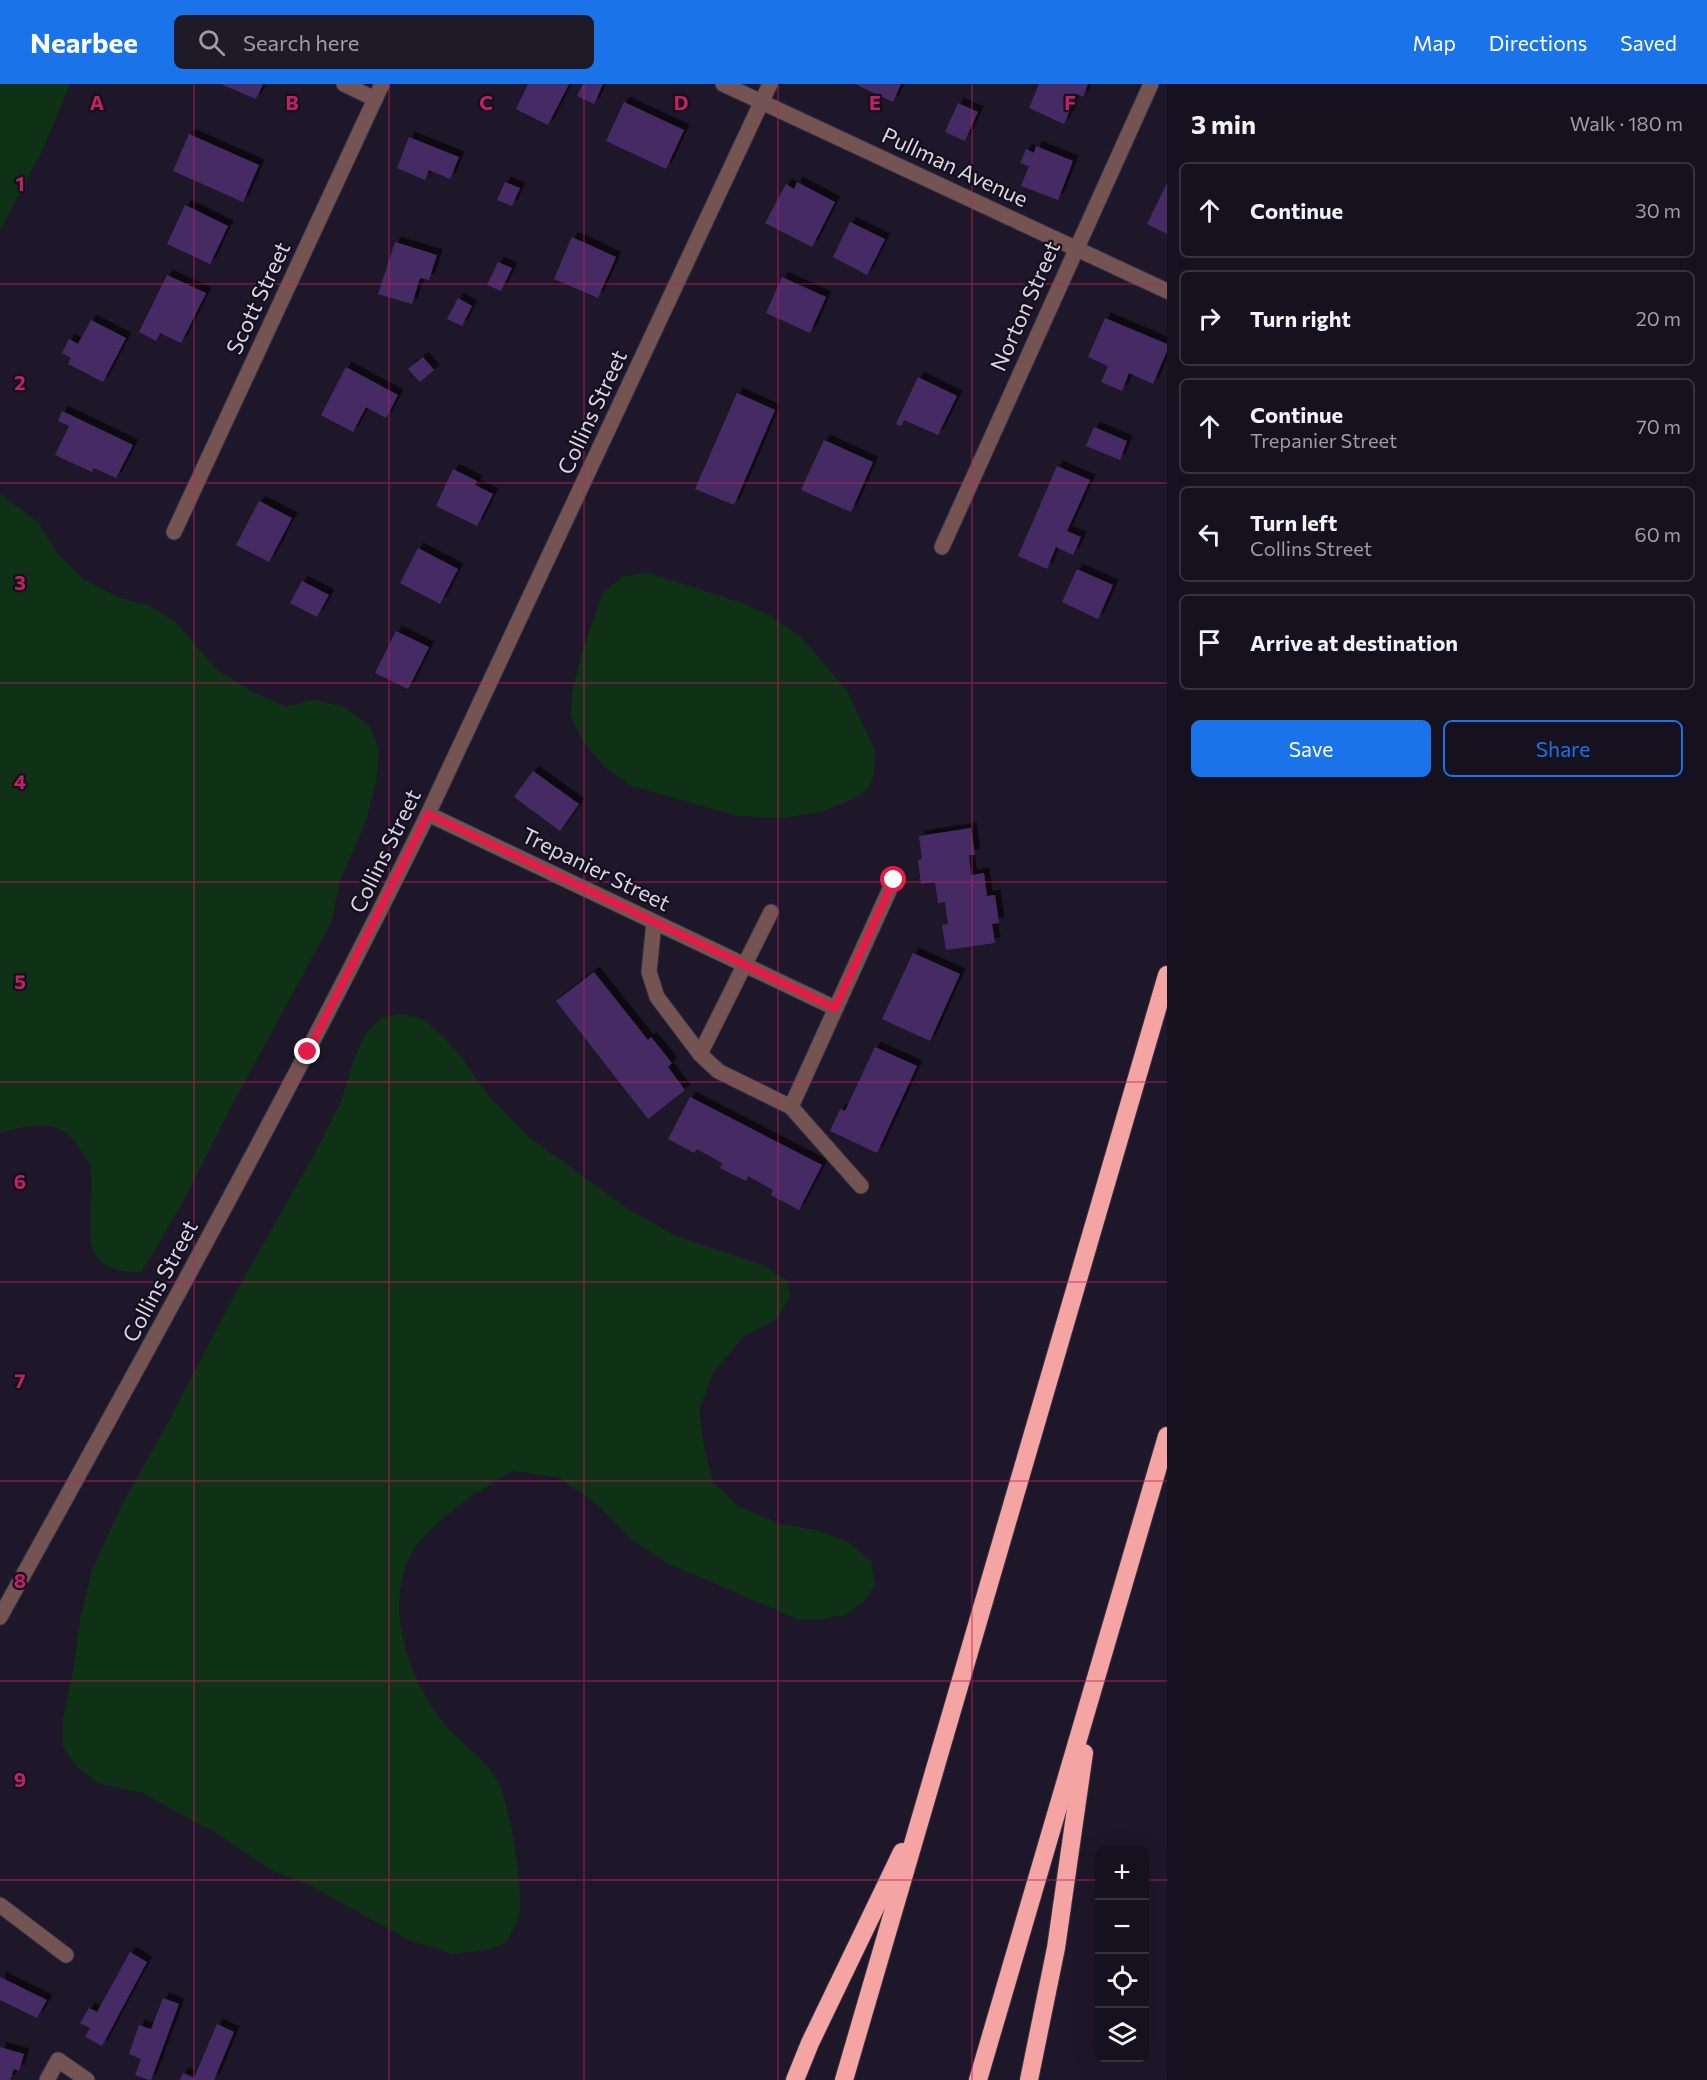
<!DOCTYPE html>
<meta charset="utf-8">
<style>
body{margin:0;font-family:Commissioner,sans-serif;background:#1f1a28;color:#f1f3f6}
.controls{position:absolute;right:18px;bottom:18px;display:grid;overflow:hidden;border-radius:9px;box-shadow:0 6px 24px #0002}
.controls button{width:54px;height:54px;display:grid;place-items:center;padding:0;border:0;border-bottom:2px solid #35313d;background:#16111f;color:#f1f3f6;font:30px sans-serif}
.stop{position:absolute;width:18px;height:18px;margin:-14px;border:4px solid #e11d48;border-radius:50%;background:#fff}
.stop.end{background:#e11d48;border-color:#fff;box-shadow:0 2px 6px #0008}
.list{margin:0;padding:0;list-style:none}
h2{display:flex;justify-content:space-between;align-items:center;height:78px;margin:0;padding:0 24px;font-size:26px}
h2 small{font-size:20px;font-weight:400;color:#9e9da4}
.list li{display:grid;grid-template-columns:39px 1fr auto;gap:18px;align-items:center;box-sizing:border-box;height:96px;margin:0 12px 12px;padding:0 12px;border:2px solid #35313d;border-radius:9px}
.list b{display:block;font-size:22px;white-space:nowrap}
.list p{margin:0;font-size:20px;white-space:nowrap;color:#9e9da4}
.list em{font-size:20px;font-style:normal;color:#9e9da4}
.actions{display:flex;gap:12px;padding:18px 24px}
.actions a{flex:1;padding:14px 0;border:2px solid #1a73e8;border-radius:9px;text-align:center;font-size:21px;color:#1a73e8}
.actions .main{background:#1a73e8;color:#fff}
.icon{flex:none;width:33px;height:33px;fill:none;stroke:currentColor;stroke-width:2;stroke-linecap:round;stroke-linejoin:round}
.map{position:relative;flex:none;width:1167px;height:1996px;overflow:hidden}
header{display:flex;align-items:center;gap:36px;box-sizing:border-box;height:84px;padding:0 30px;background:#1a73e8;color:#fff}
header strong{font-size:28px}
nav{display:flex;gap:33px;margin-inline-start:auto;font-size:21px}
.search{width:420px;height:54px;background:#1f1a28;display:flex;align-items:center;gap:15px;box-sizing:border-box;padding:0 21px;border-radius:9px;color:#9e9da4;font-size:22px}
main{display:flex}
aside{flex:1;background:#16111f}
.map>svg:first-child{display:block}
.green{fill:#0f3115}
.building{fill:#452c63;filter:url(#shadow)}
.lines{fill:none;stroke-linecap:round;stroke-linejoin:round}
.minor-casing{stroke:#383243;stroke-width:17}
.highway-casing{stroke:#383243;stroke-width:20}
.minor{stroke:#745453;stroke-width:15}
.highway{stroke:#f4a4a2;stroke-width:18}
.route{stroke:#e11d48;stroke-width:8}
.grid{fill:none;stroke:#c32262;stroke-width:1.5;stroke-opacity:0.55}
.labels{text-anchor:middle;stroke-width:4.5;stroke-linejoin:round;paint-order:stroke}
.street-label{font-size:22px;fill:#dbd6e3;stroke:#150e1f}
.grid-label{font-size:20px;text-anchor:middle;font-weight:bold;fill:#c32262;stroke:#150e1f;stroke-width:4.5;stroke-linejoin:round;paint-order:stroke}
</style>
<header>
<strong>Nearbee</strong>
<div class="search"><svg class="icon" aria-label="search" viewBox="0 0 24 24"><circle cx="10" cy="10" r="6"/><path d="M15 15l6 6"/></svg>Search here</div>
<nav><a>Map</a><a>Directions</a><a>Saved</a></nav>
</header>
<main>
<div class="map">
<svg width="1167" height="1996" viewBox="0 0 1167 1996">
<defs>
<filter id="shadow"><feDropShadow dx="5.5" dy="-5.5" stdDeviation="0" flood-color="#0009"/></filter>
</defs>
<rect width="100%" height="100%" fill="#1e1729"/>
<!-- green -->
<g class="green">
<path d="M0,0H70L44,63L0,146Z"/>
<path d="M0,410L38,438L58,470L83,495L120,514L150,522L176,538L218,587L255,609L286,622L316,616L345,623L370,643L379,666L376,700L364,742L341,794L331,839L236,1014L182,1120L141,1189C125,1187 111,1187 99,1176C82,1159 95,1106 90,1082C88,1075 82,1068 78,1062C60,1033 28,1041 0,1049Z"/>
<path d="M649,489L745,520L771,532L802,554L847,607L875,666L874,691L867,706L851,716L820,728L782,734L738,732L632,702L607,685L583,658L571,633L572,608L582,568L603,508L624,492Z"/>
<path d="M403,930L424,936L444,953L463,975L487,1010L528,1052L628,1125L674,1151L761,1180L788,1197L790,1213L776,1236L744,1252L713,1289L699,1327L705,1368L713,1398L738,1422L781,1440L816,1446L849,1458L871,1478L875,1501L864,1518L845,1531L824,1535H797L669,1480L631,1455L598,1421L559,1394L513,1387C483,1405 453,1422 429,1448C424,1453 417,1458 414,1465C382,1520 407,1591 443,1638C459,1659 485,1673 498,1698C509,1719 525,1809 519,1832C517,1841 510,1851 505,1860L486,1866L452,1870L409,1856L311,1802L271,1786L216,1749L142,1709L98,1699L76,1682L63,1663V1634L73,1588L80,1537L92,1486L123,1418L166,1342L236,1208L316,1067L342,1015L354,975L366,949L382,933Z"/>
</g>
<!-- building -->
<g class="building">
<path d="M221,0H263L256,15Z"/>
<path d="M528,0H569L548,41L516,25Z"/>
<path d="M583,0H603L594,20L577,12Z"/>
<path d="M855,0H901L893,18Z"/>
<path d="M1039,0H1088L1083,13L1077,10L1064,40L1029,24Z"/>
<path d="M624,18L684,46L666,85L606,57Z"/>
<path d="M958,19L978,28L965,57L945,48Z"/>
<path d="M189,50L259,81L243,118L173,87Z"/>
<path d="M409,53L459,73L450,95L429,86L425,96L397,84Z"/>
<path d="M1036,62L1073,77L1058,116L1021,102L1029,82L1020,79L1026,65L1034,69Z"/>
<path d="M505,98L520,104L512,122L497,116Z"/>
<path d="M797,98L835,118L812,163L765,139L786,100L794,105Z"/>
<path d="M1167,99V150L1147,140Z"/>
<path d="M185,121L228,142L210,180L167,160Z"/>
<path d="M850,138L885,155L867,191L833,173Z"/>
<path d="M572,153L616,173L598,214L554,195Z"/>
<path d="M395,158L437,171L429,196L420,194L412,220L378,210Z"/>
<path d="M498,178L512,184L501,207L487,201Z"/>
<path d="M167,191L206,209L181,259L160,249L156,257L139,248Z"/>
<path d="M782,193L826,213L810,249L766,229Z"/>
<path d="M458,214L472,222L462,242L447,235Z"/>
<path d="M1105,234L1167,260V267L1153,300L1129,289L1122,307L1101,298L1108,282L1088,273Z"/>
<path d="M91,236L126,254L103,298L68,280L71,274L62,269L69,255L78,260Z"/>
<path d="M423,273L434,286L420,298L408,285Z"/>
<path d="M346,283L398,311L386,334L366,323L353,348L321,331Z"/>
<path d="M918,293L957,312L938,351L904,336L901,342L896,340Z"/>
<path d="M737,309L775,326L734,421L695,405Z"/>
<path d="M62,327L133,361L116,394L94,384L92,388L55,371L69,342L58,337Z"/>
<path d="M1094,343L1127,357L1120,376L1086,362Z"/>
<path d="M824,356L873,378L851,428L801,406Z"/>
<path d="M1057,382L1090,396L1067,447L1081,453L1073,471L1056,463L1047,485L1018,472Z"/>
<path d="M453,385L477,397L475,401L493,410L477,442L436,422Z"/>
<path d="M259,417L292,434L269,478L236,461Z"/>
<path d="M418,464L458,485L440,520L400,499Z"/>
<path d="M1077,485L1113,501L1098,535L1062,518Z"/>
<path d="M302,497L329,511L317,533L290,519Z"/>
<path d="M396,547L429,563L408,605L375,589Z"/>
<path d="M533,687L579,720L560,747L514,713Z"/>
<path d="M971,744L975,771H969L971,791L984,789L987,812L995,811L999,839L992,840L995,859L946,866L942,841L948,840L945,818L938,819L935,798L921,800L918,776L922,775L919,752Z"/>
<path d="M913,869L960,890L930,957L882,935Z"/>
<path d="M594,888L648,956L651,953L672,979L668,983L685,1006L648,1035L556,917Z"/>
<path d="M875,963L917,982L877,1069L830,1047L840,1025L845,1027Z"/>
<path d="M690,1013L822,1081L799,1126L771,1111L773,1106L748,1092L746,1097L720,1084L722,1079L697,1065L694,1069L668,1055Z"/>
<path d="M130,1868L147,1878L102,1962L85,1953L90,1944L80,1939L89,1924L97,1928Z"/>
<path d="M0,1893L47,1916L37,1934L0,1916Z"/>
<path d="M163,1914L179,1920L151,1996H149L135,1991L141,1975L129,1970L139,1941L151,1945Z"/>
<path d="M217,1940L234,1948L214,1996H180L183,1989L194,1994Z"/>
<path d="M0,1963L24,1970L19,1987L14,1985L10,1996H0Z"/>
</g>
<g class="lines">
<defs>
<g id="minor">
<path d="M344,0L375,15"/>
<path d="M723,0L1167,207"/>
<path d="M174,448L382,0"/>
<path d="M942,463L1151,0"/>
<path d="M428,730L835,924"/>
<path d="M654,838L649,888L657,913L700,970L718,987L791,1023L894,796"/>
<path d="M700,970L771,828"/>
<path d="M791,1023L861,1102"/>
<path d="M0,1533C147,1268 294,1002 428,730L770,0"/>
<path d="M0,1821L66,1871"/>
<path d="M47,1996L58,1976L87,1996"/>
</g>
<g id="highway">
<path d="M795,1996L810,1959L902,1768"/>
<path d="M844,1996L1167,891"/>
<path d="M978,1996L1167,1352"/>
<path d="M1029,1996L1056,1864L1084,1669"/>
</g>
</defs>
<!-- minor casing -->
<use href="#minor" class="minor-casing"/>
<!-- highway casing -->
<use href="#highway" class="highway-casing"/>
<!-- minor -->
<use href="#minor" class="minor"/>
<!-- highway -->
<use href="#highway" class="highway"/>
</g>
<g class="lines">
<!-- route -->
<path class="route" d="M308,968L428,730L835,924L894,796"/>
</g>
<!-- grid -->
<path class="grid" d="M194,0V1996M389,0V1996M584,0V1996M778,0V1996M972,0V1996M0,200H1167M0,399H1167M0,599H1167M0,798H1167M0,998H1167M0,1198H1167M0,1397H1167M0,1597H1167M0,1796H1100M1144,1796H1167"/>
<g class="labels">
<!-- street labels -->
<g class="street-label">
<text transform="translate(955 83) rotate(25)" y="8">Pullman Avenue</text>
<text transform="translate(258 214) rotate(-65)" y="8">Scott Street</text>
<text transform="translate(1025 222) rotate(-66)" y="8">Norton Street</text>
<text transform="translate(592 328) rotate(-65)" y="8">Collins Street</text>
<text transform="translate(385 767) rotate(-64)" y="8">Collins Street</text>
<text transform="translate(596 785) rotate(26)" y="8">Trepanier Street</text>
<text transform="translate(160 1197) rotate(-62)" y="8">Collins Street</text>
</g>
</g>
<g class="grid-label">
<text x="97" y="26">A</text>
<text x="292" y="26">B</text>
<text x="486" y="26">C</text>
<text x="681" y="26">D</text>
<text x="875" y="26">E</text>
<text x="1070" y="26">F</text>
<text x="20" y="107">1</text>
<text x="20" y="306">2</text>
<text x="20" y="506">3</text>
<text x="20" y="705">4</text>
<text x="20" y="905">5</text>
<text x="20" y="1105">6</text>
<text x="20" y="1304">7</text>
<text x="20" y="1504">8</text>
<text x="20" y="1703">9</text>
</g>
</svg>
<div class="controls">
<button>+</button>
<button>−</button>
<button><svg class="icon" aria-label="locate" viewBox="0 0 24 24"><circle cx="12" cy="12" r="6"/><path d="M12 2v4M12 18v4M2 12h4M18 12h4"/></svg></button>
<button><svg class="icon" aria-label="layers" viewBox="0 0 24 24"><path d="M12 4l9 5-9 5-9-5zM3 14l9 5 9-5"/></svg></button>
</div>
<div class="stop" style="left:894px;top:796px"></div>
<div class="stop end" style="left:308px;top:968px"></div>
</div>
<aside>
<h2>3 min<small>Walk · 180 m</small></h2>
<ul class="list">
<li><svg class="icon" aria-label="ahead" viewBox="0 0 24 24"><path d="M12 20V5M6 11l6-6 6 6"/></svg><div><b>Continue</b></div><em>30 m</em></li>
<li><svg class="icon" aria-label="right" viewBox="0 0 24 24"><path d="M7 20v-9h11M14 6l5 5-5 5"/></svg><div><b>Turn right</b></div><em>20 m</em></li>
<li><svg class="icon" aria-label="ahead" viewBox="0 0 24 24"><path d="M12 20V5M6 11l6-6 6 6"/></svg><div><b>Continue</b><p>Trepanier Street</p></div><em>70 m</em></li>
<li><svg class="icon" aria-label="left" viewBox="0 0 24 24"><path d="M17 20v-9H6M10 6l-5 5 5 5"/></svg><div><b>Turn left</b><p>Collins Street</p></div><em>60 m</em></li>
<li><svg class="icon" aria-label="arrive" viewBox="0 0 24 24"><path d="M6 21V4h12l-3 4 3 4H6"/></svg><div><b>Arrive at destination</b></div></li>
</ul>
<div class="actions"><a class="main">Save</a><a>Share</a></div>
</aside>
</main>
